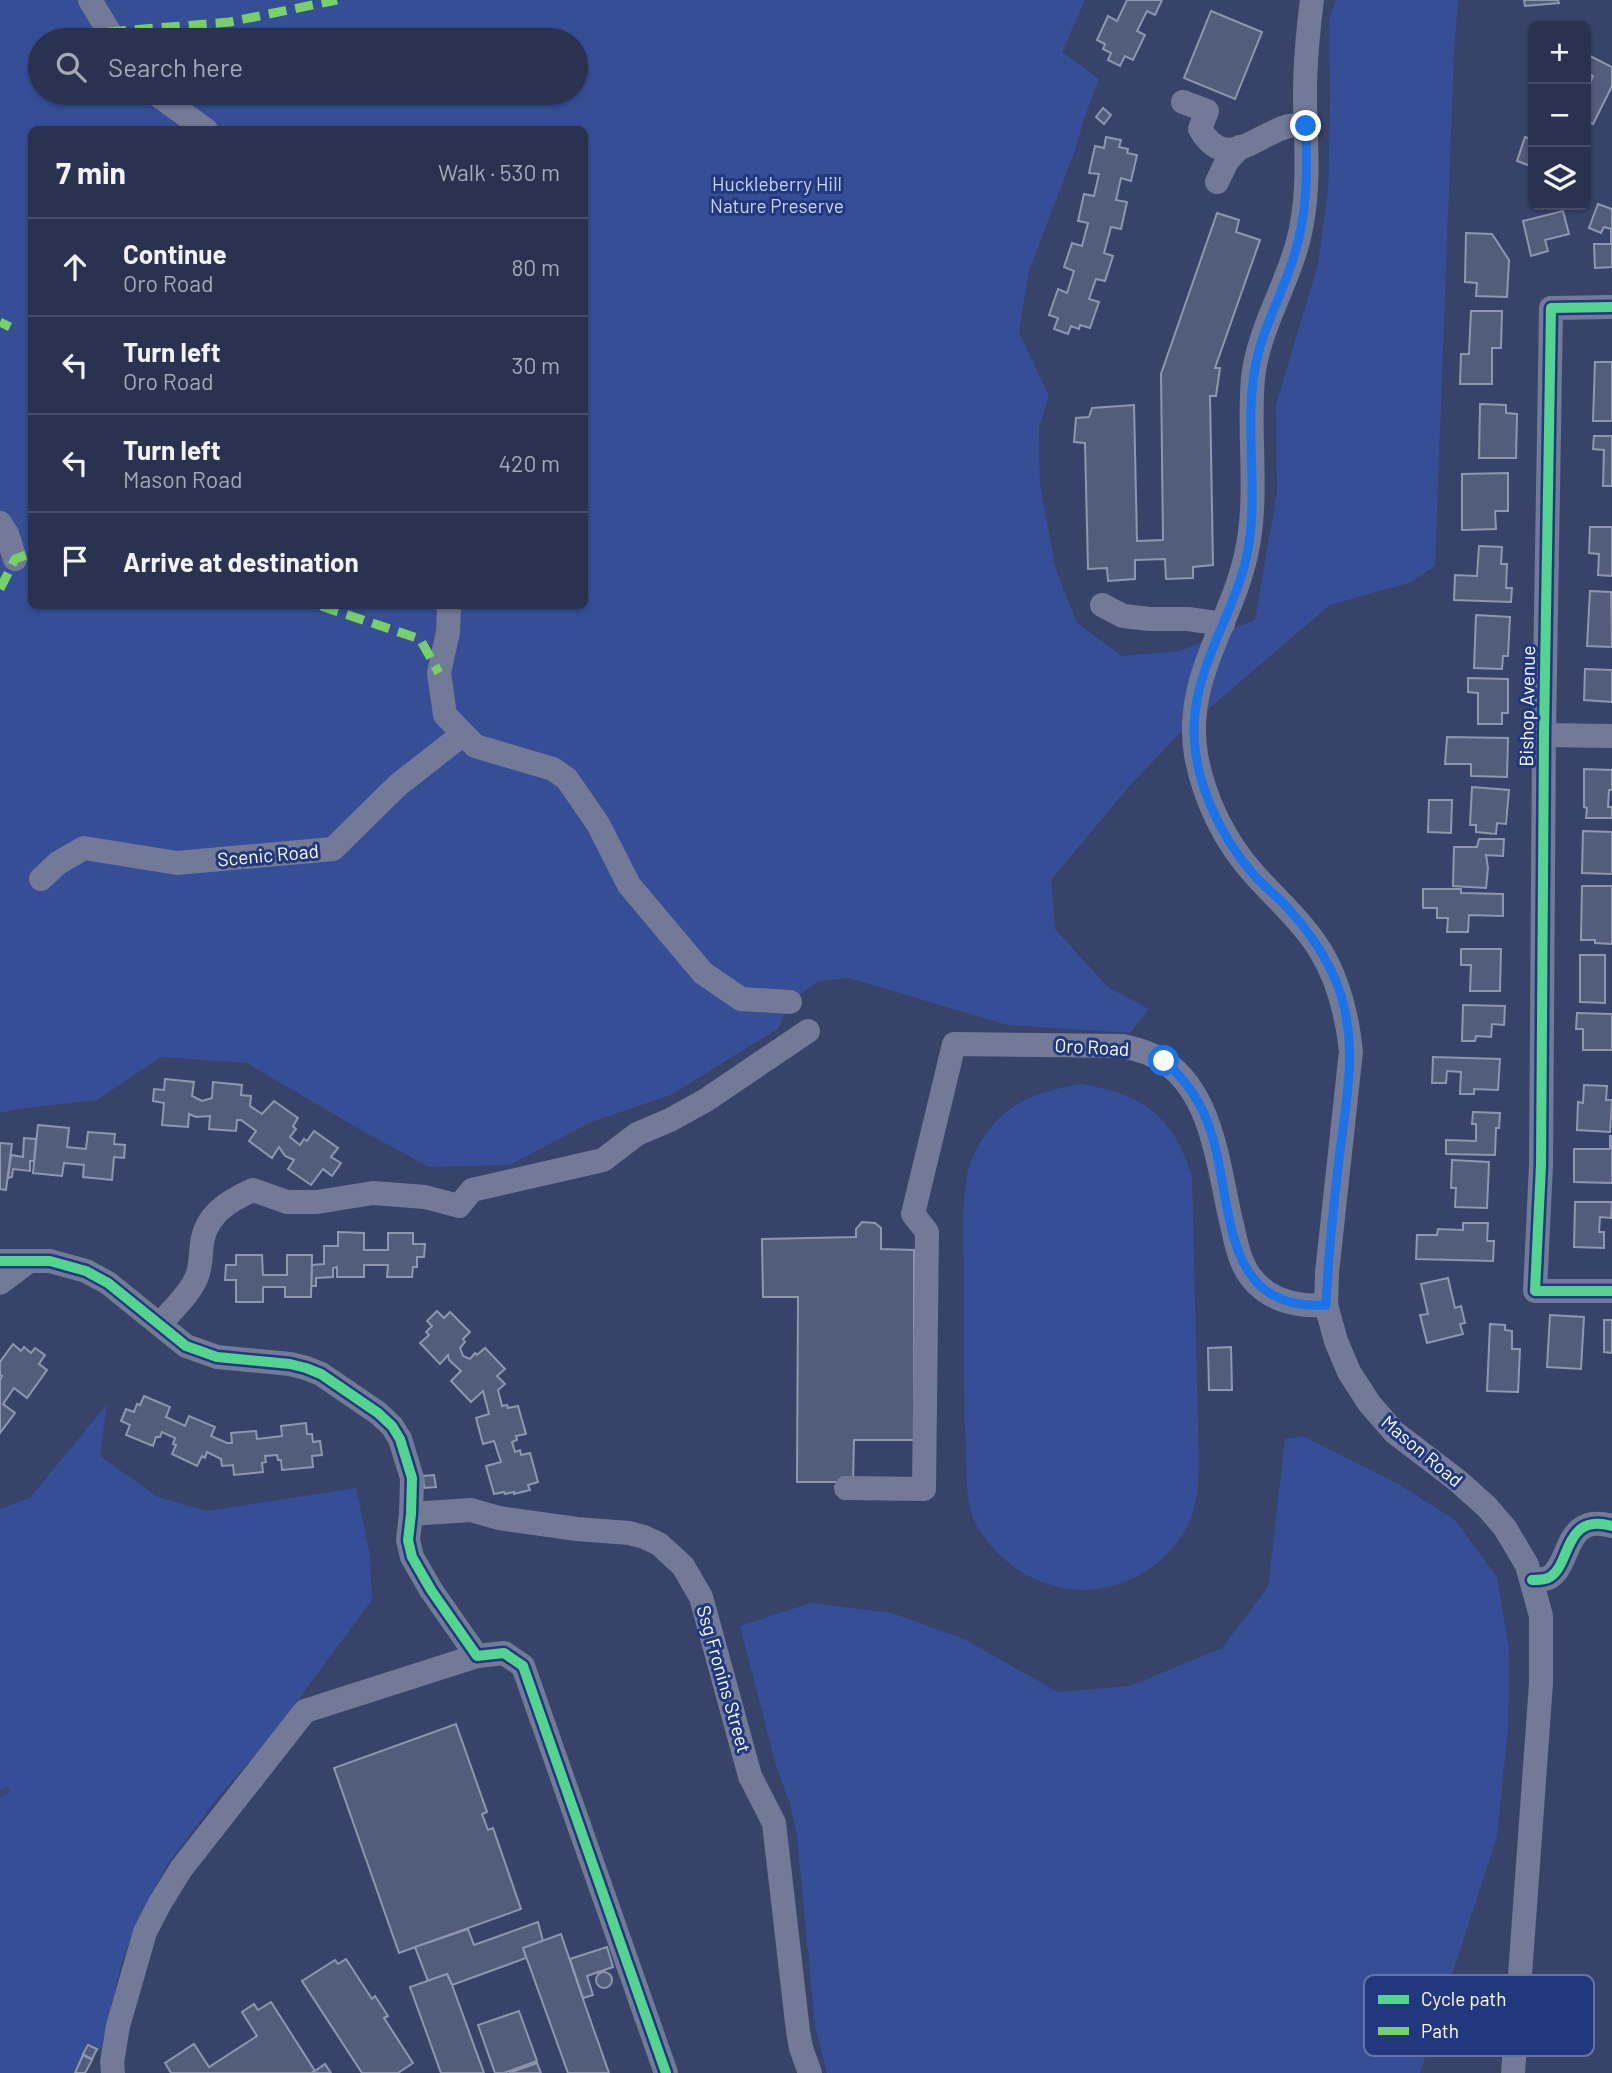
<!DOCTYPE html>
<meta charset="utf-8">
<style>
body{margin:0;font-family:Barlow,sans-serif;background:#313a56;color:#f1f3f6}
.controls{position:absolute;right:21px;top:21px;display:grid;overflow:hidden;border-radius:10px;box-shadow:0 2px 5px #0004}
.controls button{width:63px;height:63px;display:grid;place-items:center;padding:0;border:0;border-bottom:2px solid #454d66;background:#29324f;color:#f1f3f6;font:35px sans-serif}
.stop{position:absolute;width:21px;height:21px;margin:-16px;border:5px solid #1a73e8;border-radius:50%;background:#fff}
.stop.end{background:#1a73e8;border-color:#fff;box-shadow:0 2px 7px #0008}
.list{margin:0;padding:0;list-style:none}
h2{display:flex;justify-content:space-between;align-items:center;height:91px;margin:0;padding:0 28px;font-size:30px}
h2 small{font-size:23px;font-weight:400;color:#a5aab7}
.list li{display:grid;grid-template-columns:46px 1fr auto;gap:21px;align-items:center;box-sizing:border-box;height:98px;padding:0 28px;border-top:2px solid #454d66}
.list b{display:block;font-size:26px;white-space:nowrap}
.list p{margin:0;font-size:23px;white-space:nowrap;color:#a5aab7}
.list em{font-size:23px;font-style:normal;color:#a5aab7}
.icon{flex:none;width:38px;height:38px;fill:none;stroke:currentColor;stroke-width:2;stroke-linecap:round;stroke-linejoin:round}
.map{position:relative;flex:none;width:1612px;height:2073px;overflow:hidden}
.search{position:absolute;background:#29324f;box-shadow:0 2px 5px #0004;left:28px;top:28px;width:560px;height:77px;display:flex;align-items:center;gap:18px;box-sizing:border-box;padding:0 24px;border-radius:38px;color:#a5aab7;font-size:26px}
.panel{position:absolute;background:#29324f;box-shadow:0 2px 5px #0004;left:28px;top:126px;width:560px;height:483px;border-radius:10px}
.map>svg:first-child{display:block}
.green{fill:#354e95;fill-rule:evenodd}
.lines{fill:none;stroke-linecap:round;stroke-linejoin:round}
.stream{stroke:#364778;stroke-width:6}
.building{fill:#525c7b;stroke:#8f97ae;stroke-width:2}
.minor{stroke:#727a97;stroke-width:24}
.quiet{stroke:#78d068;stroke-width:9;stroke-dasharray:18 9;stroke-linecap:butt}
.cycleway-casing{stroke:#22387e;stroke-width:15}
.cycleway{stroke:#53d58f;stroke-width:10}
.route{stroke:#1a73e8;stroke-width:9}
.labels{text-anchor:middle;stroke-width:6;stroke-linejoin:round;paint-order:stroke}
.park-label{font-size:19px;fill:#c9d5f5;stroke:#22387e}
.street-label{font-size:19px;fill:#fff;stroke:#22387e}
.key{fill:#22387e;stroke:#6474a5;stroke-width:2}
.key-label{font-size:19px;fill:#fff}
</style>
<div class="map">
<svg width="1612" height="2073" viewBox="0 0 1612 2073">
<rect width="100%" height="100%" fill="#374369"/>
<!-- green -->
<g class="green">
<path d="M0,0H1085L1062,52L1099,79L1085,116L1074,153L1029,271L1019,332L1049,396L1039,427L1040,486L1056,570L1077,623L1122,656L1180,651L1255,620L1277,492L1276,405L1318,264L1328,190L1330,103L1329,20L1336,0H1458L1454,53L1435,566L1409,583L1330,605L1180,733L1127,789L1051,880L1055,929L1108,987L1149,1009L1130,1033L1007,1025L849,978L818,981L790,1002L779,1028L671,1095L591,1122L510,1165L429,1167L359,1129L247,1063L161,1057L97,1100L17,1109L0,1113ZM40,40H576V93H40ZM32,130H584V606H32Z"/>
<path d="M1081,1084C1143,1094 1173,1115 1192,1176L1199,1467C1198,1486 1197,1505 1189,1523C1181,1540 1169,1553 1156,1564C1096,1611 1017,1591 978,1528C965,1506 967,1476 966,1451C963,1394 964,1338 964,1282C964,1247 961,1210 967,1176C968,1167 973,1155 978,1147C1002,1103 1035,1092 1081,1084Z"/>
<path d="M107,1404L100,1456L158,1497L207,1511L356,1488L370,1555L372,1600L269,1739L219,1796L167,1865L137,1921L122,1962L101,2048L76,2073H0V1509L30,1498Z"/>
<path d="M1303,1436L1400,1485L1455,1520L1497,1577L1509,1648L1508,1729L1497,1837L1420,2073H827L815,2025L797,1836L790,1804L776,1766L740,1626L811,1603L892,1613L964,1639L1058,1692L1130,1686L1222,1648L1268,1587L1285,1439Z"/>
</g>
<g class="lines">
<!-- stream -->
<path class="stream" d="M0,1796L7,1790"/>
</g>
<!-- building -->
<g class="building">
<path d="M1127,0H1162L1155,15L1147,11L1137,31L1145,35L1133,60L1125,56L1120,66L1108,60L1111,53L1103,49L1105,44L1097,40L1108,16L1117,21Z"/>
<path d="M1524,0H1558L1559,3L1525,6Z"/>
<path d="M1211,11L1262,32L1235,99L1184,78Z"/>
<path d="M1586,54L1612,67V86L1593,124L1586,120V92L1593,76L1586,73Z"/>
<path d="M1103,108L1111,115L1104,124L1096,117Z"/>
<path d="M1106,137L1121,140L1119,147L1128,149L1127,153L1137,155L1131,181L1121,178L1116,200L1127,202L1121,229L1111,227L1104,253L1113,256L1105,281L1096,279L1089,299L1099,302L1090,328L1080,325L1079,329L1071,326L1068,334L1054,329L1058,318L1049,315L1058,289L1067,293L1074,271L1064,267L1072,243L1082,246L1088,223L1078,221L1084,194L1094,196L1099,174L1089,173L1095,146L1104,148Z"/>
<path d="M1525,137L1533,140V167L1517,161Z"/>
<path d="M1598,204L1612,209V267L1595,268L1594,244H1611V229L1604,227L1601,233L1589,228Z"/>
<path d="M1563,211L1569,234L1545,240L1548,251L1531,256L1523,221Z"/>
<path d="M1217,213L1239,220L1236,232L1260,240L1215,368H1220L1216,396H1210L1213,565L1193,567V578L1166,579L1165,559L1135,560V579L1108,581L1107,568L1088,569L1085,443L1074,442L1076,418L1089,417L1092,408L1134,405L1137,541L1163,540L1161,374Z"/>
<path d="M1466,233L1492,234L1509,260L1507,297L1476,296L1477,283L1465,282Z"/>
<path d="M1471,311H1502L1501,348H1492V384H1460L1461,354H1469Z"/>
<path d="M1595,362H1612V421H1593Z"/>
<path d="M1480,404L1506,405V413L1517,414L1516,458H1479Z"/>
<path d="M1594,436H1612V486H1603L1604,450L1593,449Z"/>
<path d="M1508,473V511H1495L1496,529L1462,530V474Z"/>
<path d="M1590,527H1612V576L1598,575L1599,554L1589,553Z"/>
<path d="M1479,546L1502,547L1501,564H1507L1506,588H1512L1511,602L1454,600L1455,575L1477,576Z"/>
<path d="M1590,591L1611,592L1612,647L1587,646Z"/>
<path d="M1476,615L1510,617L1508,656H1503L1502,669L1474,668Z"/>
<path d="M1585,669L1612,670V702L1584,700Z"/>
<path d="M1468,678L1508,679V713H1502V724H1478V693L1468,692Z"/>
<path d="M1447,737L1508,738L1507,777L1471,776V764H1445Z"/>
<path d="M1584,769L1612,770V790H1609L1608,807H1612V818H1586L1587,808L1584,807Z"/>
<path d="M1472,787L1509,790L1506,824L1497,823L1496,834L1476,832V825H1470Z"/>
<path d="M1429,800H1452L1451,833L1428,832Z"/>
<path d="M1583,831L1612,832V874L1582,873Z"/>
<path d="M1479,839H1504L1503,856L1486,855L1488,868L1486,888L1453,886L1454,847H1477Z"/>
<path d="M1582,886H1612V944L1595,943V940H1581Z"/>
<path d="M1423,889H1461V893L1503,894V916L1469,915L1468,932H1447L1448,918H1437V908H1423Z"/>
<path d="M1461,949H1501L1500,991H1470L1471,965H1461Z"/>
<path d="M1580,955H1605V1003L1580,1002Z"/>
<path d="M1463,1005L1505,1006L1504,1025L1492,1024L1491,1037L1476,1036L1475,1041H1462Z"/>
<path d="M1577,1013L1612,1014V1050H1583V1029H1576Z"/>
<path d="M1433,1057L1500,1059L1498,1090L1474,1089V1094H1460L1461,1072L1447,1071L1446,1083H1432Z"/>
<path d="M165,1079L194,1082L192,1096L202,1101L212,1098L213,1082L242,1085L241,1095L251,1096L250,1106L262,1114L274,1101L298,1118L293,1126L296,1129L290,1137L300,1145L304,1139L307,1141L314,1131L338,1148L331,1157L341,1163L332,1176L323,1169L311,1185L288,1169L294,1160L285,1156L279,1147L272,1158L249,1141L256,1131L241,1120H237L236,1131L209,1129L210,1116L196,1117L189,1114L188,1127L162,1125L164,1103L153,1101L154,1089L164,1090Z"/>
<path d="M1584,1085L1607,1086L1606,1100H1612L1610,1132L1577,1130L1578,1102L1583,1103Z"/>
<path d="M1473,1112L1500,1113L1499,1128H1496L1495,1155L1446,1154V1140L1476,1141V1124H1472Z"/>
<path d="M38,1125L69,1128L67,1147L86,1149L88,1132L115,1134L114,1144L125,1145L124,1158L114,1157L112,1180L83,1177L84,1165L64,1163L62,1176L33,1173Z"/>
<path d="M1610,1136H1612V1183L1574,1182V1149H1610Z"/>
<path d="M24,1138L36,1139L34,1161H30V1171L13,1169L12,1177L8,1178L11,1155L23,1157Z"/>
<path d="M0,1143L12,1144L6,1190L0,1189Z"/>
<path d="M1452,1160L1489,1162L1487,1208L1455,1207L1456,1188H1451Z"/>
<path d="M1575,1202H1612L1611,1218L1600,1217L1599,1232H1604V1248L1574,1247Z"/>
<path d="M862,1222L875,1223L881,1228V1249L914,1250V1440H854L853,1482H797L798,1297H763L762,1239L856,1237V1229Z"/>
<path d="M1463,1223H1488L1487,1241H1494L1493,1261L1416,1259L1417,1235H1437L1438,1229L1463,1230Z"/>
<path d="M338,1232L364,1233V1250H388V1233H413V1244H425L424,1257H417V1267H413L412,1277H387L388,1265H364V1277H337V1267L333,1268V1277L316,1278V1286H311L312,1265L324,1264V1246H338Z"/>
<path d="M236,1255H262L263,1275H287V1255H312L311,1297H285V1287H263V1302H236V1280H225L226,1265H236Z"/>
<path d="M1448,1278L1455,1308L1461,1306L1465,1323L1460,1324L1463,1334L1427,1343L1420,1315L1428,1314L1421,1284Z"/>
<path d="M437,1311L444,1318L450,1312L470,1332L463,1339L465,1342L460,1348L463,1356L470,1359L475,1353L477,1355L485,1348L505,1369L497,1376L505,1384L498,1390L502,1406L507,1405L508,1408L518,1406L526,1434L516,1436L517,1440L512,1442L515,1452L520,1450L521,1455L530,1453L538,1482L528,1485L530,1490L514,1494V1492L505,1494L504,1492L494,1494L486,1466L501,1462L494,1441L483,1444L476,1418L489,1414L483,1391L471,1402L451,1381L461,1371L449,1360L448,1355L440,1364L420,1343L429,1335L426,1332L432,1326L427,1321Z"/>
<path d="M1550,1315L1584,1317L1581,1369L1547,1367Z"/>
<path d="M1604,1320H1612V1353L1604,1352Z"/>
<path d="M1490,1324L1505,1325V1330L1512,1331V1349H1520L1518,1392L1487,1391Z"/>
<path d="M13,1344L21,1351L24,1347L31,1353L35,1348L45,1355L39,1364L47,1370L27,1398L14,1388L3,1404L15,1413L0,1433V1380L2,1376L0,1375V1362Z"/>
<path d="M1231,1347L1232,1390H1209L1208,1348Z"/>
<path d="M144,1396L170,1407L166,1417L185,1426L189,1416L215,1427L211,1436L227,1443H232L231,1433L256,1431L257,1439L282,1436L281,1426L306,1423L307,1434H312L313,1442L320,1441L322,1455L312,1456L313,1467L282,1470L281,1460H278L277,1455L265,1456L266,1462L262,1463L263,1472L234,1475L233,1465L222,1466L221,1459L207,1452L205,1458L202,1456L197,1466L172,1454L176,1445L173,1444L175,1438L162,1432L160,1437H156L153,1446L126,1435L130,1425L121,1421L126,1409L134,1412L137,1404L140,1405Z"/>
<path d="M434,1475L436,1487L424,1488L423,1476Z"/>
<path d="M456,1724L487,1812L482,1814L488,1830L493,1828L521,1909L399,1953L334,1768Z"/>
<path d="M538,1922L543,1941L523,1948L526,1958L452,1985L447,1974L428,1981L415,1947L468,1929L474,1945Z"/>
<path d="M561,1934L584,2002L609,2073H568L523,1948Z"/>
<path d="M607,1947L613,1967L587,1976L593,1995L583,1998L570,1959Z"/>
<path d="M346,1959L372,1999L375,1996L388,2016L384,2018L413,2063L398,2073H362L302,1981L335,1960L338,1964Z"/>
<circle cx="604" cy="1980" r="8"/>
<path d="M447,1974L452,1985L484,2073H441L410,1987Z"/>
<path d="M271,2002L315,2071L312,2073H171L165,2063L194,2044L209,2067L257,2036L242,2012L254,2004L258,2010Z"/>
<path d="M519,2011L537,2061L504,2073H495L478,2025Z"/>
<path d="M88,2045L97,2049L92,2059L83,2054Z"/>
<path d="M83,2055L92,2060L85,2073H75Z"/>
<path d="M537,2063L541,2073H509Z"/>
<path d="M325,2064L331,2073H312L315,2071Z"/>
</g>
<g class="lines">
<!-- minor -->
<g class="minor">
<path d="M90,0L114,40"/>
<path d="M1312,0C1308,31 1305,63 1305,95C1305,140 1310,178 1302,223C1293,277 1259,324 1253,378C1248,433 1258,490 1248,545C1235,620 1183,675 1196,755C1204,798 1224,841 1254,874C1277,900 1301,920 1320,950C1339,981 1347,1015 1351,1051L1327,1273L1326,1305L1336,1341L1349,1372L1369,1403L1394,1432L1458,1481L1487,1507L1505,1528L1527,1565L1541,1616V1683L1513,2073"/>
<path d="M155,93L206,130"/>
<path d="M1183,102L1207,111L1200,129C1226,174 1258,133 1289,126C1295,125 1301,126 1306,126"/>
<path d="M1217,182L1227,161L1240,147"/>
<path d="M1612,307L1551,308L1544,735L1541,1165L1535,1291H1612"/>
<path d="M0,523L7,534L15,559"/>
<path d="M1102,605L1123,616L1150,619H1188L1223,624"/>
<path d="M449,606L448,632L439,673L445,715L475,746L553,769L567,779L598,824L629,885L703,973L741,999L790,1002"/>
<path d="M1544,735L1612,736"/>
<path d="M41,879L58,863L84,848L177,863L333,849L398,785L462,735"/>
<path d="M0,1261H50L86,1271L108,1283L186,1346L217,1357L290,1364L306,1368L321,1374L378,1413L392,1426L400,1439L412,1478L411,1514L408,1540L412,1557L431,1590L477,1656L504,1653L523,1666L666,2073"/>
<path d="M0,1283L28,1262"/>
<path d="M160,1324C171,1311 192,1292 197,1276C202,1264 200,1250 203,1238C209,1212 231,1200 253,1190L287,1202H317L373,1193L425,1197L459,1206L472,1190L603,1160L637,1134L670,1120L706,1100L808,1031"/>
<path d="M846,1488L924,1489L927,1232L913,1214L954,1044L1123,1046C1137,1049 1151,1053 1163,1061C1214,1093 1219,1173 1232,1225C1236,1242 1239,1261 1250,1276C1268,1301 1298,1307 1326,1305"/>
<path d="M411,1514L471,1510L499,1518L577,1529L629,1533L644,1537L659,1544L683,1566L701,1597L750,1776L774,1823L798,2031L801,2048L810,2073"/>
<path d="M1532,1580C1537,1580 1543,1580 1548,1578C1572,1567 1562,1512 1612,1526"/>
<path d="M113,2073L112,2062L118,2026L145,1932L160,1903L181,1869L305,1711L477,1656"/>
</g>
<!-- quiet -->
<g class="quiet">
<path d="M108,32L230,22L337,0"/>
<path d="M0,322L10,327"/>
<path d="M0,589L15,559L32,553"/>
<path d="M321,606L420,639L439,673"/>
</g>
<defs>
<g id="cycleway">
<path d="M1612,307L1551,308L1544,735L1541,1165L1535,1291H1612"/>
<path d="M0,1261H50L86,1271L108,1283L186,1346L217,1357L290,1364L306,1368L321,1374L378,1413L392,1426L400,1439L412,1478L411,1514L408,1540L412,1557L431,1590L477,1656L504,1653L523,1666L666,2073"/>
<path d="M1532,1580C1537,1580 1543,1580 1548,1578C1572,1567 1562,1512 1612,1526"/>
</g>
</defs>
<!-- cycleway casing -->
<use href="#cycleway" class="cycleway-casing"/>
<!-- cycleway -->
<use href="#cycleway" class="cycleway"/>
</g>
<g class="lines">
<!-- route -->
<path class="route" d="M1164,1061C1184,1078 1198,1097 1207,1121C1236,1193 1214,1312 1326,1305C1328,1253 1334,1202 1340,1150C1347,1098 1357,1047 1341,995C1330,961 1309,931 1285,905C1275,895 1264,886 1254,875C1220,836 1193,780 1194,727C1196,663 1234,615 1247,555C1259,495 1245,434 1254,374C1260,332 1282,296 1294,256C1308,213 1307,170 1306,126"/>
</g>
<g class="labels">
<!-- park labels -->
<g class="park-label">
<text x="777" y="191">Huckleberry Hill<tspan x="777" dy="22">Nature Preserve</tspan></text>
</g>
<!-- street labels -->
<g class="street-label">
<text transform="translate(1527 706) rotate(-89)" y="7">Bishop Avenue</text>
<text transform="translate(268 855) rotate(-5)" y="7">Scenic Road</text>
<text transform="translate(1092 1047) rotate(3)" y="7">Oro Road</text>
<text transform="translate(1422 1451) rotate(40)" y="7">Mason Road</text>
<text transform="translate(724 1679) rotate(74)" y="7">Ssg Fronins Street</text>
</g>
</g>
<!-- legend -->
<rect x="1364" y="1975" width="230" height="81" rx="10" class="key"/>
<rect x="1378" y="1995" width="31" height="9" fill="#53d58f"/>
<rect x="1378" y="2027" width="31" height="8" fill="#78d068"/>
<g class="key-label">
<text x="1421" y="2006">Cycle path</text>
<text x="1421" y="2038">Path</text>
</g>
</svg>
<div class="controls">
<button>+</button>
<button>−</button>
<button><svg class="icon" aria-label="layers" viewBox="0 0 24 24"><path d="M12 4l9 5-9 5-9-5zM3 14l9 5 9-5"/></svg></button>
</div>
<div class="stop" style="left:1164px;top:1061px"></div>
<div class="stop end" style="left:1306px;top:126px"></div>
<div class="search"><svg class="icon" aria-label="search" viewBox="0 0 24 24"><circle cx="10" cy="10" r="6"/><path d="M15 15l6 6"/></svg>Search here</div>
<section class="panel">
<h2>7 min<small>Walk · 530 m</small></h2>
<ul class="list">
<li><svg class="icon" aria-label="ahead" viewBox="0 0 24 24"><path d="M12 20V5M6 11l6-6 6 6"/></svg><div><b>Continue</b><p>Oro Road</p></div><em>80 m</em></li>
<li><svg class="icon" aria-label="left" viewBox="0 0 24 24"><path d="M17 20v-9H6M10 6l-5 5 5 5"/></svg><div><b>Turn left</b><p>Oro Road</p></div><em>30 m</em></li>
<li><svg class="icon" aria-label="left" viewBox="0 0 24 24"><path d="M17 20v-9H6M10 6l-5 5 5 5"/></svg><div><b>Turn left</b><p>Mason Road</p></div><em>420 m</em></li>
<li><svg class="icon" aria-label="arrive" viewBox="0 0 24 24"><path d="M6 21V4h12l-3 4 3 4H6"/></svg><div><b>Arrive at destination</b></div></li>
</ul>
</section>
</div>
